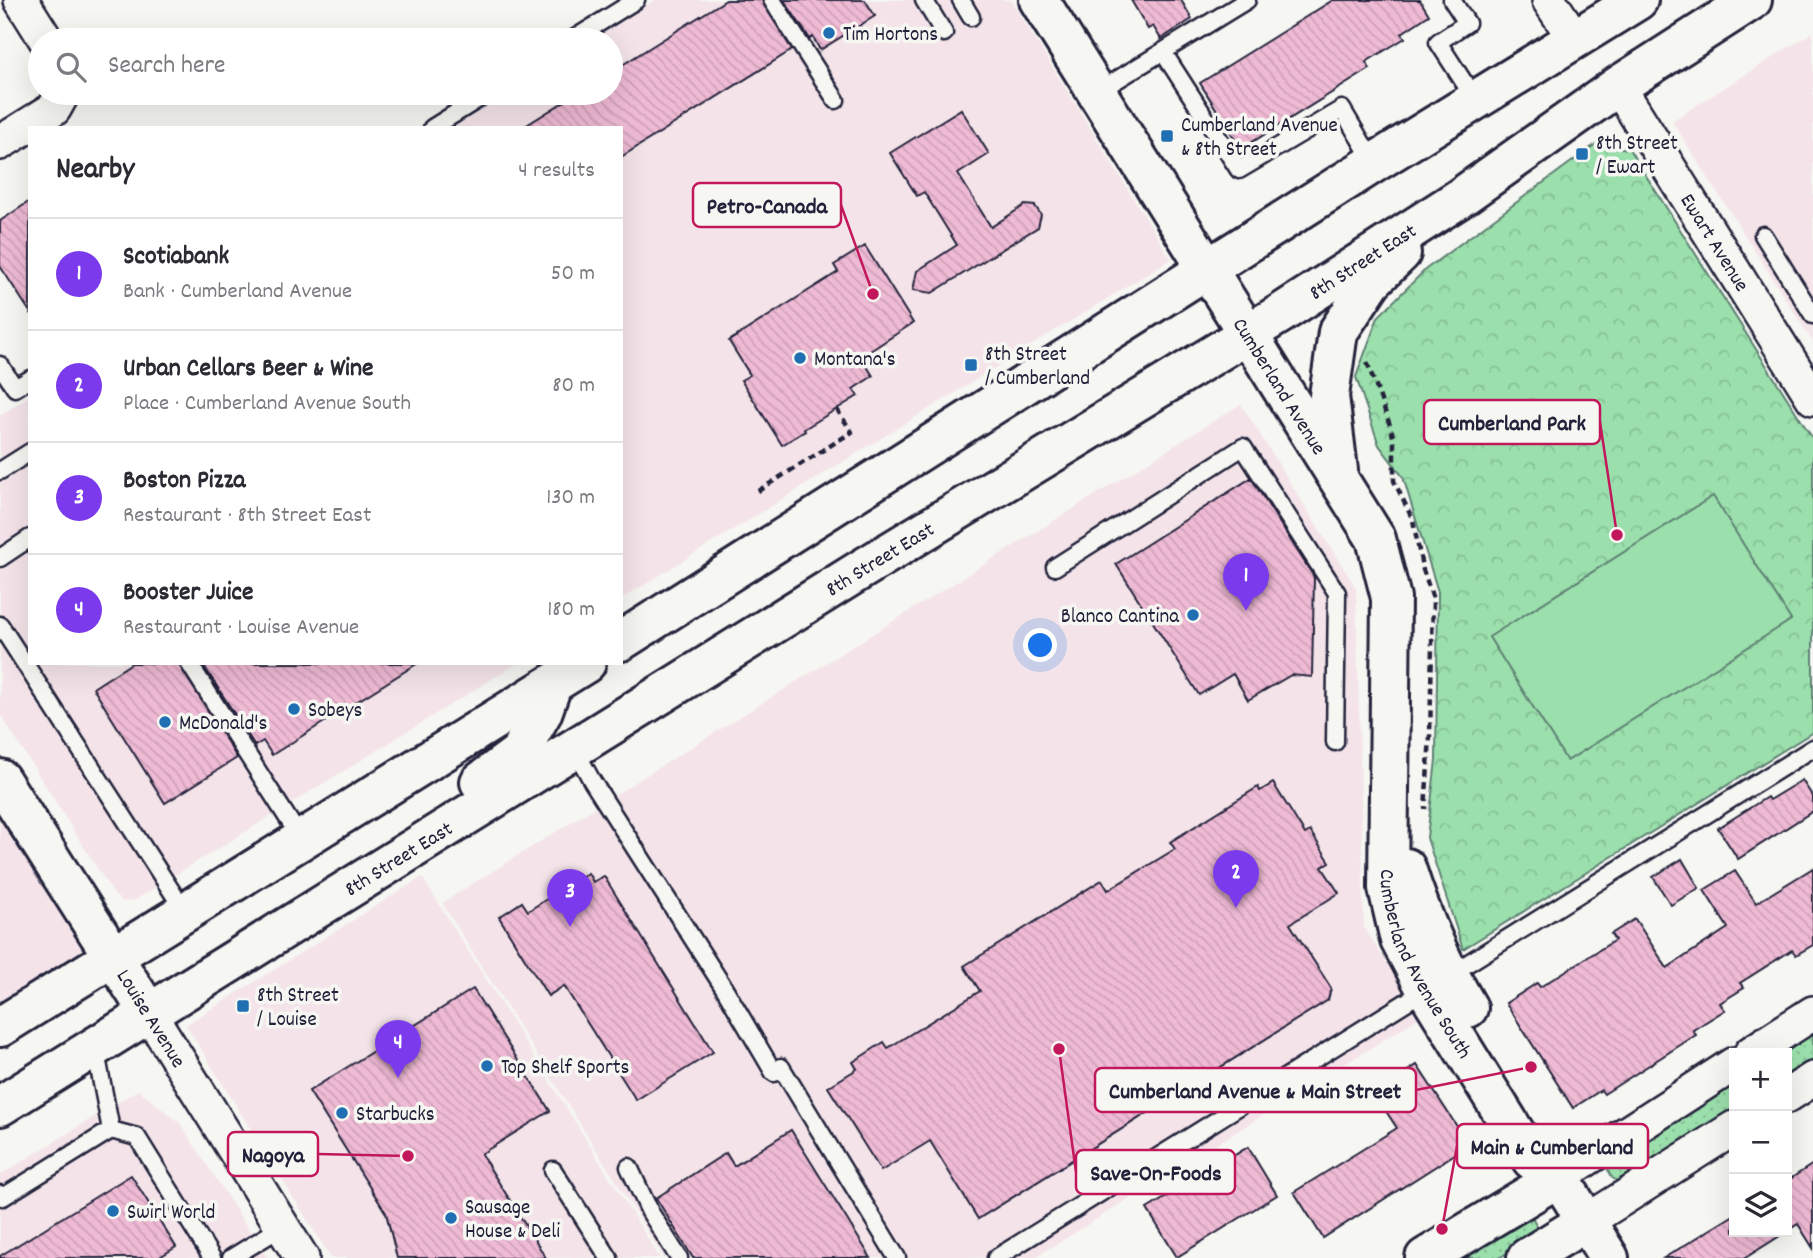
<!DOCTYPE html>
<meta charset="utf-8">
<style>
body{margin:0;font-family:Dekko,sans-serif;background:#f7f7f7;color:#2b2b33}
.controls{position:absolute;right:21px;bottom:21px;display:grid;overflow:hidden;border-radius:0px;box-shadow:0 7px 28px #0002}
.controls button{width:63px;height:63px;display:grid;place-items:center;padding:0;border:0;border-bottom:2px solid #e1e1e2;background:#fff;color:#2b2b33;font:35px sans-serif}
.you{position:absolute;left:1041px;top:646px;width:24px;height:24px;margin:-18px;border:5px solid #fff;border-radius:50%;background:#1a73e8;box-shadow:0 0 0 10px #1a73e833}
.badge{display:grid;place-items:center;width:46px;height:46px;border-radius:50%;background:#7c3aed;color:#fff;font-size:23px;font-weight:700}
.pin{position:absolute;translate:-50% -58px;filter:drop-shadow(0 2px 4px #0008)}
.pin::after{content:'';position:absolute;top:37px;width:24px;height:21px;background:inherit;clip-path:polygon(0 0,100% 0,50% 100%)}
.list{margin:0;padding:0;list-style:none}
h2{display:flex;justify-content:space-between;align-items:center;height:91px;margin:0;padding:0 28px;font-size:30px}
h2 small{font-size:23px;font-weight:400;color:#7c7c81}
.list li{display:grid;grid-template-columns:46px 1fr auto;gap:21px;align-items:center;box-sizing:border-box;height:112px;padding:0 28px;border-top:2px solid #e1e1e2}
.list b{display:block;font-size:26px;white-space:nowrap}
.list p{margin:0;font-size:23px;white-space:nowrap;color:#7c7c81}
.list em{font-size:23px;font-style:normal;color:#7c7c81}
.icon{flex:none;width:38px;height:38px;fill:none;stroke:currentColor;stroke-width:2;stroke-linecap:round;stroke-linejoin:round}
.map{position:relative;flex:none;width:1813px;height:1258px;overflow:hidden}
.search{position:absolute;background:#fff;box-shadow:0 7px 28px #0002;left:28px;top:28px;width:595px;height:77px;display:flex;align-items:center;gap:18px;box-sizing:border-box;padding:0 24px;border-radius:38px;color:#7c7c81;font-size:26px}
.panel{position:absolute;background:#fff;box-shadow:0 7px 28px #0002;left:28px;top:126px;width:595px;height:539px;border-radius:0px}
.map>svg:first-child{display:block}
.built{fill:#f4e4e9}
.grass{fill:url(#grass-dots);stroke:#5e8174;stroke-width:2}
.park{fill:url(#park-crowns);stroke:#5e8174;stroke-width:2}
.pitch{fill:#9be0ac;stroke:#5e8174;stroke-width:2}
.building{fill:url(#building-back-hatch);stroke:#22223b;stroke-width:2}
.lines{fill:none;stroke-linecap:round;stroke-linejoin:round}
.service-casing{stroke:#22223b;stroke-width:21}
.minor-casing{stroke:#22223b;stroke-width:38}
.tertiary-casing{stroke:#22223b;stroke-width:44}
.secondary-casing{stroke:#22223b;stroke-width:44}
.path{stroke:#22223b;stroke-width:4.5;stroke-dasharray:7 5;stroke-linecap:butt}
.service{stroke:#f6f6f2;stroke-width:16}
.minor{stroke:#f6f6f2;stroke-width:33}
.tertiary{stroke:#f6f6f2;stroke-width:38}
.secondary{stroke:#f6f6f2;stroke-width:38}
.poi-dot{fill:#1f6fb2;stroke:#f6f6f2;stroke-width:2.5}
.labels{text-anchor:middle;stroke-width:7;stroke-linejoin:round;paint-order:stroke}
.poi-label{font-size:21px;fill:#22223b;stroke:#f6f6f2;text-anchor:start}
.street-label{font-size:21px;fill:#22223b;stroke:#f6f6f2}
.leader{fill:none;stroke:#c2185b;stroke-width:2.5}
.callout-dot{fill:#c2185b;stroke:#f6f6f2;stroke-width:2.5}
.callout{fill:#f6f6f2;stroke:#c2185b;stroke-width:2.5}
.callout-label{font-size:23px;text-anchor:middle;font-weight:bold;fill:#22223b}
</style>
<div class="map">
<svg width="1813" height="1258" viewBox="0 0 1813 1258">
<defs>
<pattern id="grass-dots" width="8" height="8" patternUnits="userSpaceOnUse" patternTransform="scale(1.75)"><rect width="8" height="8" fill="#9be0ac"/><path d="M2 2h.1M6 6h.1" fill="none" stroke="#85c095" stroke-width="1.8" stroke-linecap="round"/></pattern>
<pattern id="park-crowns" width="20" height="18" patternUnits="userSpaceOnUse" patternTransform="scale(1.75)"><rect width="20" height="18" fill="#9be0ac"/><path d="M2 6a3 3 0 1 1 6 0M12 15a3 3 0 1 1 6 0" fill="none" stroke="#85c095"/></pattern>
<pattern id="building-back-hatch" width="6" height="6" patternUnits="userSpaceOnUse" patternTransform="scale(1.75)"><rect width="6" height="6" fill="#efbad4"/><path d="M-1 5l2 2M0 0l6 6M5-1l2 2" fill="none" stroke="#cda0b7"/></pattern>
</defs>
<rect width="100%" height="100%" fill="#f6f6f2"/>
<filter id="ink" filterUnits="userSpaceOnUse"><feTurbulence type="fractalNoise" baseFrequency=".0143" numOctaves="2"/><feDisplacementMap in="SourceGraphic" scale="14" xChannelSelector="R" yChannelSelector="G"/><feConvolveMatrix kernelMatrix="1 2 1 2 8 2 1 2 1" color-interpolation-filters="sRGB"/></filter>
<g filter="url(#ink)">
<!-- built -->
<g class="built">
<path d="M655,0H1011L1171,259L621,599V128H453L508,93H611V40H591Z"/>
<path d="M1813,32V342L1672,121Z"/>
<path d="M30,395V663H518L135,900L124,902L115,896L0,714V416Z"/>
<path d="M1241,404L1356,588L1364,927L1420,1017L1034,1258H664L442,903Z"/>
<path d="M0,779L113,957L0,1027Z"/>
<path d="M422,877L660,1258H331L186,1025Z"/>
<path d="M138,1090L180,1123L267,1258H0V1175Z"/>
</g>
<!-- grass -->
<g class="grass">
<path d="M1813,1033V1062L1787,1079V1053H1781Z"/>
<path d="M1734,1083V1112L1621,1182C1610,1179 1607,1173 1608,1162Z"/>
<path d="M1531,1215L1539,1230L1536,1235L1499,1258H1454Z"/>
</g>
<!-- park -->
<path class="park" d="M1596,144L1629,149L1813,439V732L1463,949L1427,838L1436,760L1438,592L1403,477L1379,445L1356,377L1378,317L1426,269Z"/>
<!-- pitch -->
<path class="pitch" d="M1713,496L1791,620L1567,761L1489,637Z"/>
<!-- building -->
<g class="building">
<path d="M726,0H762L792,50L621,157V128H522L578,93H611V72Z"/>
<path d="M784,0H865L875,16L820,50L813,37L810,39Z"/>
<path d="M1131,0H1181L1192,19L1161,39L1153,26L1148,29Z"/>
<path d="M1333,0H1420L1429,15L1402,33L1405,38L1366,62L1370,69L1241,149L1200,83Z"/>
<path d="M961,109L989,154L958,174L991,227L1025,205L1035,206L1041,215L1038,227L932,293L913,290L917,271L957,245L924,192L917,196L890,153Z"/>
<path d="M30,201V312L0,266V221Z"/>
<path d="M865,246L913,323L861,357L873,376L853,389L858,396L804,429L805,431L782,445L741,380L750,375L729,341L838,272L834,265Z"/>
<path d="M1251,478L1314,577L1312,677L1291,675L1248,700L1233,674L1199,695L1116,564Z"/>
<path d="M132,663H179L237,758L165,803L93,688Z"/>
<path d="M202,663H418L272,755L263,741L255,746Z"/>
<path d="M1802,780L1813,797V811L1738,859L1718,828L1767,797L1769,800Z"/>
<path d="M1273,783L1305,834L1310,831L1330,862L1322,867L1339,893L1290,924L1331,988L1328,1000L978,1219L930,1141L881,1171L828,1087L857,1069L853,1062L884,1042L888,1048L980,991L964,966L1102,880L1108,890L1175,849L1170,842L1258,787L1260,791Z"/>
<path d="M1682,859L1699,888L1671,905L1653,877Z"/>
<path d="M1813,868V945L1796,955L1792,950L1740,983L1744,988L1720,1003L1725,1010L1693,1030L1696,1035L1604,1094L1601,1090L1573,1108L1506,1003L1537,983L1540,987L1615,940L1611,934L1635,919L1667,968L1728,928L1704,890L1735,871L1756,903Z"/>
<path d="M588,873L593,882L604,876L713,1052L636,1100L564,986L548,996L499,917L522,902L528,911Z"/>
<path d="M473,989L550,1111L481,1154L546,1258H397L386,1213L309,1091Z"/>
<path d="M1417,1065L1469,1145L1323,1238L1294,1192L1397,1128L1374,1093Z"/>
<path d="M791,1130L871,1258H693L656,1198L726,1153L734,1166Z"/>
<path d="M1248,1147L1277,1195L1177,1257L1147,1209Z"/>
<path d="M1813,1164V1248L1798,1224L1787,1231V1181Z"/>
<path d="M131,1175L176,1247L158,1258H0V1256Z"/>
<path d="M1734,1215V1232H1786L1745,1258H1664Z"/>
</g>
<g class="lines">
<defs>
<g id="service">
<path d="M772,0L836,100"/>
<path d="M924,0L944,33"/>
<path d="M961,0L971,17"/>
<path d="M1452,0L1467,23L1438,42L1476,101"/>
<path d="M572,40L636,0"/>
<path d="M1163,52L1239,170L1342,109L1374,163"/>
<path d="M1097,92L1247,0"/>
<path d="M432,128L488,93"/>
<path d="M1763,235L1813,315"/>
<path d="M0,365L15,388L30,379"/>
<path d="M0,471L30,452"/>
<path d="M0,558L30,538"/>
<path d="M1055,567L1243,447L1337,593L1335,742"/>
<path d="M0,625L185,912"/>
<path d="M189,663L301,839"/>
<path d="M574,748L592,781L726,991L774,1073L781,1067L897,1258"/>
<path d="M1449,975L1813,748"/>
<path d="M111,1130L137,1137L212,1258"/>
<path d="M629,1167L650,1212L679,1258"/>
<path d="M553,1170L609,1258"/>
<path d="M0,1194L3,1197L111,1130L95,1047"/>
<path d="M231,1258L282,1227"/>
<path d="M996,1258L1427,989"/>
</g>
<g id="minor">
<path d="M21,0L46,40"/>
<path d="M1549,0L1575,39"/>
<path id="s1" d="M1618,86L1813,398"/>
<path d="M0,143L54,109L63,93"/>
<path d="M149,1013L302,1258"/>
<path d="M1751,1053L1813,1013"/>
<path d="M1787,1096L1813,1079"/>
<path d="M1559,1177L1734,1064"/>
<path d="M1587,1221L1734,1128"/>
</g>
<g id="tertiary">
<path d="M0,779L149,1013"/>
<path d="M1425,1258L1559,1177"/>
<path d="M1527,1258L1587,1221"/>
</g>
<g id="secondary">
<path id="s2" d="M1039,0L1376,539L1391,598L1388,888L1400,940L1426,989L1532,1160L1559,1177"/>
<path d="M1338,470L1329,396L1338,332L1372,281L1401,253"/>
<path d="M621,641L1374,163L1638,0"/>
<path d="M480,782L519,753L542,713L552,685"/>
<path d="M1406,868C1422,918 1441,963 1468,1008"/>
<path d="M0,1027L586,663"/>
<path id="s3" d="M0,1106L862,569L1280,314L1457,200L1618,86L1752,0"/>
<path d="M1554,1153L1559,1177L1609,1258"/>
</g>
</defs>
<!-- service casing -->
<use href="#service" class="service-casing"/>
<!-- minor casing -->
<use href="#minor" class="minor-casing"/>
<!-- tertiary casing -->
<use href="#tertiary" class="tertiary-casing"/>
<!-- secondary casing -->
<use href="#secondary" class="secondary-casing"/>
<!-- path -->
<g class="path">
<path d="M1367,362L1391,428L1394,441V481L1413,520L1422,567L1433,599L1430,737L1425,809"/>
<path d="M758,491L852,432L836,408"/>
</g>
<!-- service -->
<use href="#service" class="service"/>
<!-- minor -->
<use href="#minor" class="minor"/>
<!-- tertiary -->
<use href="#tertiary" class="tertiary"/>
<!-- secondary -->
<use href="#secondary" class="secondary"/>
</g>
</g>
<!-- markers -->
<g class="poi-dot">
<circle cx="829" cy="33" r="7"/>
<rect x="1160" y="129" width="14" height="14" rx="3.5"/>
<rect x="1575" y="147" width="14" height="14" rx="3.5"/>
<circle cx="800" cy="358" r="7"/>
<rect x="964" y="358" width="14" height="14" rx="3.5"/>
<circle cx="1193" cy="615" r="7"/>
<circle cx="294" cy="709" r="7"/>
<circle cx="165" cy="722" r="7"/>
<rect x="236" y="999" width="14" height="14" rx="3.5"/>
<circle cx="487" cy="1066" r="7"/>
<circle cx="342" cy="1113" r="7"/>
<circle cx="113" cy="1211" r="7"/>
<circle cx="451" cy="1218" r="7"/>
</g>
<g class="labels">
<!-- poi labels -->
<g class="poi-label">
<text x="843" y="40">Tim Hortons</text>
<text x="1181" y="131">Cumberland Avenue<tspan x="1181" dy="24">&amp; 8th Street</tspan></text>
<text x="1596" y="149">8th Street<tspan x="1596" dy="24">/ Ewart</tspan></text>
<text x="985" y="360">8th Street<tspan x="985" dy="24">/ Cumberland</tspan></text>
<text x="814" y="365">Montana's</text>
<text x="1179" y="622" text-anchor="end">Blanco Cantina</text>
<text x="308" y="716">Sobeys</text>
<text x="179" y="729">McDonald's</text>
<text x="257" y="1001">8th Street<tspan x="257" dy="24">/ Louise</tspan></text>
<text x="501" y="1073">Top Shelf Sports</text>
<text x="356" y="1120">Starbucks</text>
<text x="465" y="1213">Sausage<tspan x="465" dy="24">House &amp; Deli</tspan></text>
<text x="127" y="1218">Swirl World</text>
</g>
<!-- street labels -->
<g class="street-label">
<text dy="7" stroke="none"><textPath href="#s1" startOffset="184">Ewart Avenue</textPath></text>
<text dy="7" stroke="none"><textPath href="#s3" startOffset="1603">8th Street East</textPath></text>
<text dy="7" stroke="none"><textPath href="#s2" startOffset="455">Cumberland Avenue</textPath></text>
<text dy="7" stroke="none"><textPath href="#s3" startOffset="1036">8th Street East</textPath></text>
<text dy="7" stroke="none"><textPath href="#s3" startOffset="469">8th Street East</textPath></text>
<text dy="7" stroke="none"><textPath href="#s2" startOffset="1071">Cumberland Avenue South</textPath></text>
<text transform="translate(152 1018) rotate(58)" y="7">Louise Avenue</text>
</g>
</g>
<!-- callouts -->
<path class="leader" d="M873 294L841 205M1617 535L1600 422M1531 1067L1416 1090M1442 1229L1457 1146M408 1156L318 1154M1059 1049L1076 1172"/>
<g class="callout-dot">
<circle cx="873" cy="294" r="7"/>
<circle cx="1617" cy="535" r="7"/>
<circle cx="1531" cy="1067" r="7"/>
<circle cx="1442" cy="1229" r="7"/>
<circle cx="408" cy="1156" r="7"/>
<circle cx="1059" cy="1049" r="7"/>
</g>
<g class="callout">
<rect x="693" y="183" width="148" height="44" rx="7"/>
<rect x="1424" y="400" width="176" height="44" rx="7"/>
<rect x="1095" y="1068" width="321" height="44" rx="7"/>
<rect x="1457" y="1124" width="191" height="44" rx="7"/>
<rect x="228" y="1132" width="90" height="44" rx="7"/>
<rect x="1076" y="1150" width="159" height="44" rx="7"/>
</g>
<g class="callout-label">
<text x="767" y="213">Petro-Canada</text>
<text x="1512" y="430">Cumberland Park</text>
<text x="1255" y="1098">Cumberland Avenue &amp; Main Street</text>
<text x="1552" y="1154">Main &amp; Cumberland</text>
<text x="273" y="1162">Nagoya</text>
<text x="1156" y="1180">Save-On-Foods</text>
</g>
</svg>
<div class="controls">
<button>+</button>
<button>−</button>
<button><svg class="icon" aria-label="layers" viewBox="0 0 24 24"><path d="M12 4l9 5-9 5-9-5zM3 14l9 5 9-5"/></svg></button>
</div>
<div class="you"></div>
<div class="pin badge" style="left:1246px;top:611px">1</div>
<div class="pin badge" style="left:1236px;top:908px">2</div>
<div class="pin badge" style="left:570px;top:927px">3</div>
<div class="pin badge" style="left:398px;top:1078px">4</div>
<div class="search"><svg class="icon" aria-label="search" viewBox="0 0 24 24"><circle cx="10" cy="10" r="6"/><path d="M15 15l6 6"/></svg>Search here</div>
<section class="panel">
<h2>Nearby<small>4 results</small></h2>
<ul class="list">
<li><span class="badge">1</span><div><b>Scotiabank</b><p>Bank · Cumberland Avenue</p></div><em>50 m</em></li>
<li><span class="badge">2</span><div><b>Urban Cellars Beer &amp; Wine</b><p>Place · Cumberland Avenue South</p></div><em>80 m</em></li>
<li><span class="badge">3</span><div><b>Boston Pizza</b><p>Restaurant · 8th Street East</p></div><em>130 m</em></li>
<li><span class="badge">4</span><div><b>Booster Juice</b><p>Restaurant · Louise Avenue</p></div><em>180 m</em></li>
</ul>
</section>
</div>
